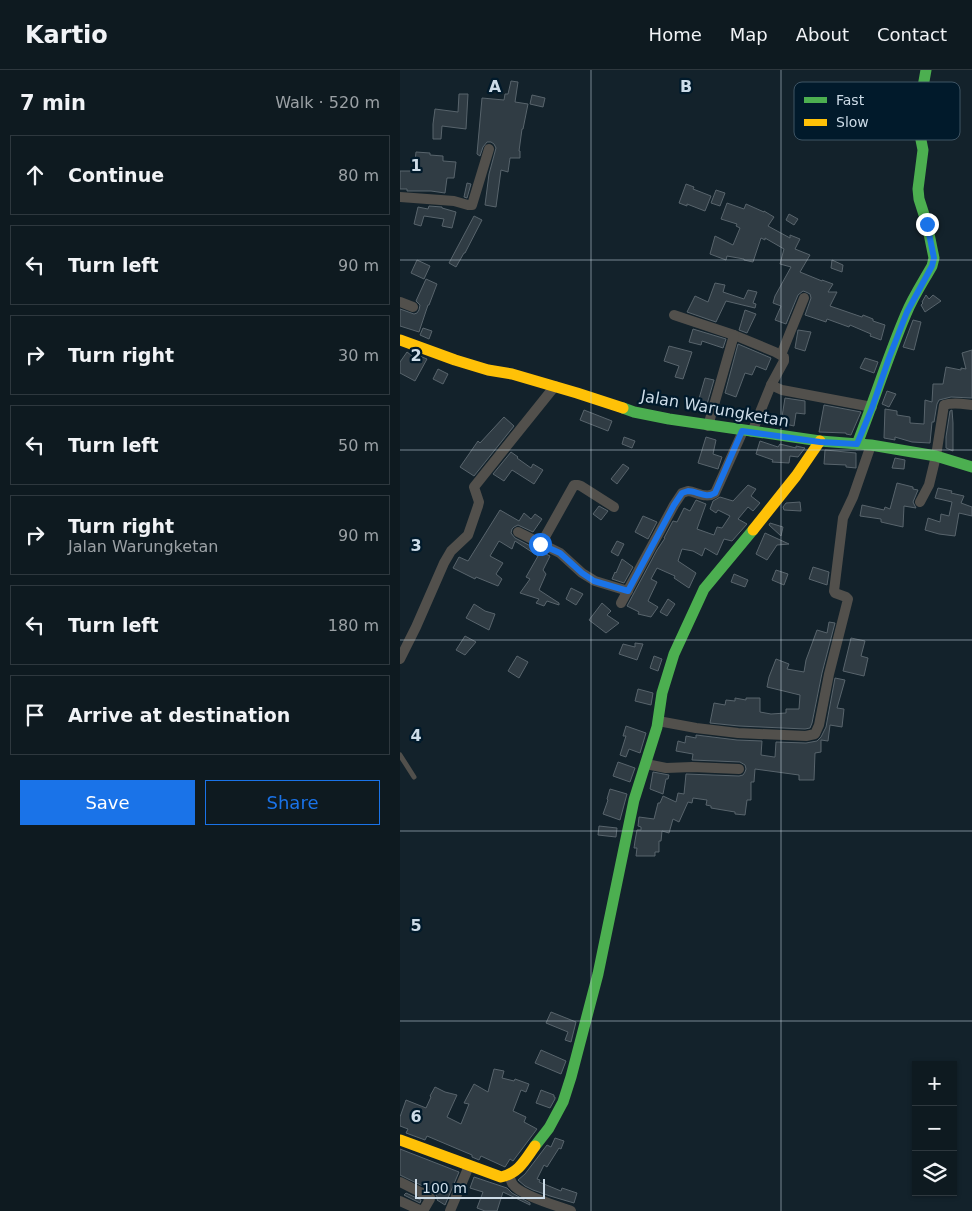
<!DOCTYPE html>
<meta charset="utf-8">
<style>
body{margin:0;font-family:"DejaVu Sans",sans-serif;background:#172329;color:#f1f3f6}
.controls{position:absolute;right:15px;bottom:15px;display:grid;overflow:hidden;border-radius:0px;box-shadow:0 1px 4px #0004}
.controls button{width:45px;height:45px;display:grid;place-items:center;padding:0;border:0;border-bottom:1px solid #2e383e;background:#0e1a20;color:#f1f3f6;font:25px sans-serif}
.scale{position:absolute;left:15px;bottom:12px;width:130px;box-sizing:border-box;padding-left:5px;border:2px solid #cddce8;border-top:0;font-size:14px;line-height:18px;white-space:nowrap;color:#cddce8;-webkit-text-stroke:4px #011a2b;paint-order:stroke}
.stop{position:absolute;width:15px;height:15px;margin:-11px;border:4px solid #1a73e8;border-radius:50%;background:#fff}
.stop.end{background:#1a73e8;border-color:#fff;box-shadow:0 1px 5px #0008}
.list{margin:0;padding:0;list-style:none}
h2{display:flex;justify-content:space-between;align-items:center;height:65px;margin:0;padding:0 20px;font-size:21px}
h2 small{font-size:16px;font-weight:400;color:#9ba1a5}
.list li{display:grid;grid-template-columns:32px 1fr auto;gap:15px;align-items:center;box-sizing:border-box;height:80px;margin:0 10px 10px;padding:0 10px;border:1px solid #2e383e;border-radius:0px}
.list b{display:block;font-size:19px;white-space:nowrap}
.list p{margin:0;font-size:16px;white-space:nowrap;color:#9ba1a5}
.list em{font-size:16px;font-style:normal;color:#9ba1a5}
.actions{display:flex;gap:10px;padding:15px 20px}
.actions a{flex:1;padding:11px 0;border:1px solid #1a73e8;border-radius:0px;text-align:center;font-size:18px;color:#1a73e8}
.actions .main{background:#1a73e8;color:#fff}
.icon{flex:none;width:28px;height:28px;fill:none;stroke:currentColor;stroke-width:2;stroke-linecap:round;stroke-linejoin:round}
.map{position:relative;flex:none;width:572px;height:1141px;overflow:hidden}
header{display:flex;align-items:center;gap:30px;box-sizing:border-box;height:70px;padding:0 25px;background:#0e1a20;border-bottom:1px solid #2e383e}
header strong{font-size:24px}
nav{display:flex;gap:28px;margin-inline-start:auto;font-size:18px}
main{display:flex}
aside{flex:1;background:#0e1a20}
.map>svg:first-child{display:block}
.building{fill:#303c44;stroke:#58646c}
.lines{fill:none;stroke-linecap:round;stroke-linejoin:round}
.lane{stroke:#52504c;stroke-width:5}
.street{stroke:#52504c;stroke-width:10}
.fast{stroke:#4caf50;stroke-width:11}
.slow{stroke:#ffc107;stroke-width:11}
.route{stroke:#1a73e8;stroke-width:6}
.grid{fill:none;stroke:#cddce8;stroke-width:1;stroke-opacity:0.55}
.labels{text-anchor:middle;stroke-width:4.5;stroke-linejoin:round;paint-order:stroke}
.street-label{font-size:16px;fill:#cddce8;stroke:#011a2b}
.key{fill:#011a2b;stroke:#3e5464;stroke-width:1}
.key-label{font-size:14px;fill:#cddce8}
.grid-label{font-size:16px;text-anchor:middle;font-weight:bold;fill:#cddce8;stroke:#011a2b;stroke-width:4.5;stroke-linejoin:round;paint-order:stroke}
</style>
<header>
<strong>Kartio</strong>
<nav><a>Home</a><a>Map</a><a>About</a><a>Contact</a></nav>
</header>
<main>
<aside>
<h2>7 min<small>Walk · 520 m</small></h2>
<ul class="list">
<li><svg class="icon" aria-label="ahead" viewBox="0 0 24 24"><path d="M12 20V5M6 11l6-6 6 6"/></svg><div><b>Continue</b></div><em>80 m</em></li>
<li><svg class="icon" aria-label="left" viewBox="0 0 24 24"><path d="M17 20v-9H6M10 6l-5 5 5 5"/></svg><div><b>Turn left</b></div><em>90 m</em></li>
<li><svg class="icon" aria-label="right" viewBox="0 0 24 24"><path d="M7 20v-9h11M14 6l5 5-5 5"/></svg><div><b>Turn right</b></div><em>30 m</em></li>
<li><svg class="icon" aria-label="left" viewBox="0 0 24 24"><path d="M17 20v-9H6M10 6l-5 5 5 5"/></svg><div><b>Turn left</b></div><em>50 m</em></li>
<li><svg class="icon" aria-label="right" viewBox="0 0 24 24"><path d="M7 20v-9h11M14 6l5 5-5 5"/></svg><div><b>Turn right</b><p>Jalan Warungketan</p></div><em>90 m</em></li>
<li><svg class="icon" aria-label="left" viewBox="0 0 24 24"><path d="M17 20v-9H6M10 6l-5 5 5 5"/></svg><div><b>Turn left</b></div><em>180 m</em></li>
<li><svg class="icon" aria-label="arrive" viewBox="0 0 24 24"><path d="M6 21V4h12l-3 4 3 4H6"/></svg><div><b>Arrive at destination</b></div></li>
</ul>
<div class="actions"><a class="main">Save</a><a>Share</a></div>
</aside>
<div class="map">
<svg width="572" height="1141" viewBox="0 0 572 1141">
<rect width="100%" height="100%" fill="#13222b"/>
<!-- building -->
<g class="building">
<path d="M111,11L118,12L115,32L128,34L123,59H122L119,81H120V88H110L108,102L101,100L96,137L85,135L89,104L96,78L94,74L91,72H87L83,77L80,86L77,84L82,28L104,30L105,24H108Z"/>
<path d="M59,24H68L66,59L42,56L41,69H33V54L35,39L58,42Z"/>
<path d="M132,25L145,28L143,37L130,34Z"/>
<path d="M16,82L30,83V85L43,86V91L56,92L54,108H47L45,123L31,121H7V119H0V101H14Z"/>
<path d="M67,113L71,114L67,128L64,127Z"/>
<path d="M286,114L294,117L293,119L311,126L305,141L287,134V136L279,133Z"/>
<path d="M316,120L325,123L320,136L311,133Z"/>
<path d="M327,133L344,139L346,134L364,142V141L374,147L368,156L390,168V165L400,169L395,179L410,185L400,202L422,211V210L433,214L428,222H437L430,236L462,247L463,245L473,249V251L485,255L481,270L470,266L471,264L450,255L449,257L427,249L426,252L405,245L411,228L410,224L406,222L403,221L398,225L386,254L375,250L381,236L373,233L375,226L391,197L380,194L384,179L365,168V170L361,168L353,192L344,190V189L327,186L326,190L310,184L315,166L333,175L340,158L336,156L337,154L321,149Z"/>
<path d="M29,136L42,137V138L56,142L52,158L42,156L44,149L24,146L21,156L14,154L18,137L28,139Z"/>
<path d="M389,144L398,149L394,155L386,150Z"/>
<path d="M74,146L82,150L65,183H64L56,197L49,193Z"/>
<path d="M17,190L30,196L24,209L11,203Z"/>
<path d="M432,190L443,195L442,202L431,198Z"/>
<path d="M26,209L37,214L29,235H28L19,262L0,256V239L14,244L17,243L19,240L20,235L16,231Z"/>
<path d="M315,213L325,215L323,222L344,229L348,220L357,222L353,233L356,234L355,238L326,231L316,252L287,242L295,226L308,232Z"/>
<path d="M526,225L529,229L533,225L541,231L525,242L521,235L523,233L522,232Z"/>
<path d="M345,240L356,244L347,263L339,260Z"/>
<path d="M513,250L521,252L514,280L503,277Z"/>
<path d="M23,258L32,261L29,269L20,265Z"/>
<path d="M293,259L326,269L323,278L302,271L301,275L289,272Z"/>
<path d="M398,260L411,262L405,281L395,278Z"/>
<path d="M338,274L371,288L366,300L356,296L352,305L345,303L336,327L325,323Z"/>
<path d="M269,276L292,282L283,309L275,307L279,296L264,291Z"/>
<path d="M572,280V328L551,327L539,330L537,334L534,352H532L530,373L512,372L495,367V370L484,368L485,339L497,341V345L510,347V353L524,354L525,330L532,332L533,314H543L546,297L561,300V298L566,299L562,283Z"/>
<path d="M7,282L15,288L17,285L27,289L15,311L0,303V292Z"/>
<path d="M465,288L478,292L474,303L460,298Z"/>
<path d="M38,299L48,304L43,314L33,309Z"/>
<path d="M305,308L314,310L305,341L296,339Z"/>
<path d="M487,321L496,324L489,337L482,334Z"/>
<path d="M385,328L405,331V344L396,343L394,356L381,353Z"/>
<path d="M424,335L461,342L451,365L446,364V363L419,362Z"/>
<path d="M184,340L212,351L208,361L180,350Z"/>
<path d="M552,340L553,353V381L546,378V367L550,341Z"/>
<path d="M104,347L114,356L74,406L60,397L78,371L80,373Z"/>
<path d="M224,367L235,371L232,378L222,374Z"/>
<path d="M306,367L316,370L313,384L322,387L318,399L298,393Z"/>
<path d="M360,371L378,377L380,374L396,378V376L405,378L398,387L390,386L389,393L372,392L373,390L356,384Z"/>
<path d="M425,380L456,383V398L446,397V395L424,394Z"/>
<path d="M111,382L118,387L117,388L131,398L133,394L143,400L134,414L112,400L104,411L93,404Z"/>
<path d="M495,388L505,390L504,399L492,398Z"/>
<path d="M223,394L229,398L217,414L211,409Z"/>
<path d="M497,413L513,417V419L518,420L513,432L516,438L504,436L503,457L481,452V449L460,446L462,435L484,440L485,437L490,439Z"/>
<path d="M348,415L356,419L351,426L360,433L353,441L348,437L338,449L347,454L332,471L324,469L317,485L305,478L302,486L293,481L282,479L278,491L296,503L289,518L274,508L275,506L257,498L251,509L257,512L248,531L258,537L251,547L238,544L239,542L227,536L257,480L265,468H264L273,451L277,452L284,438L290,441L296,430L306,434L297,459L314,465L317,457L322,458L330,446L318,440L316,443L310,439L313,431L320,427L333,431Z"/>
<path d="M538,418L552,421L551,423L564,426L561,433L572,437V446L559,443L555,466L539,464L525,460L528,448L540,452L541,444L549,446L552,432L535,428Z"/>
<path d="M400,432L401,441L384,440L383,437L386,433Z"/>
<path d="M199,436L208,441L201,450L193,444Z"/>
<path d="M100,440L119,451L124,443L131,449L135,444L142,449L133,462L118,455L114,457L112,459L111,463L115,468L150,486L143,500L146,504L139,520L159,533V535L147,531L144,536L136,533L139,529L120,523L130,509L126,507L138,486L115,471L112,479L99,471L90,486L103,493L96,504L102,509L98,516L76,507L75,509L53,498L59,487L68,491Z"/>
<path d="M243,446L257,452L248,469L235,462Z"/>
<path d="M370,453L383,457L381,466L369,455Z"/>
<path d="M365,463L389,474L377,475L367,490L356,484Z"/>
<path d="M217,471L224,474L218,486L211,482Z"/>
<path d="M222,489L233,497L224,513L212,509L215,502L216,503Z"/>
<path d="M413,497L429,502L427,515L409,509Z"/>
<path d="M376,500L388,504L384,515L372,510Z"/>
<path d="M334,504L348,510L345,517L331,512Z"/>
<path d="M171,518L183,524L176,535L166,529Z"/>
<path d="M268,529L275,534L267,546L260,542Z"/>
<path d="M202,533L211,541L207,545L219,553L206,563L189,550Z"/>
<path d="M74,534L85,541L95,544L89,560L66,548Z"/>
<path d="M429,552L435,553L422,603L412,653L410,658L405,659L339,656L310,653L314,633L325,635L326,630L335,631V628L346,630V628H360V642L371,644L386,643V639H399L400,625L367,617L369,607L376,589L389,594L387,599L404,602L406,590L417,560L427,563Z"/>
<path d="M65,566L76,572L65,585L56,580Z"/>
<path d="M451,568L465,571L461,586L468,588L464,606L443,601Z"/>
<path d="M235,573L243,574L237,590L219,584L223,574L235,577Z"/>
<path d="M117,586L128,592L119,608L108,601Z"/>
<path d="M254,586L262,589L258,601L250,598Z"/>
<path d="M435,608L445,610L437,638L444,639L442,657L430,655L428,671L421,670V682L415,683L414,710H399V705L355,699L354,712H351V730H347L345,745L335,744V742L311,738V736L306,735L307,730L293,728L292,733L288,732L279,752L273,749L269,763L262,761L261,771H259V782H255V786H236L237,778H234L235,771L237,760H241V757L238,756L239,747L254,749L258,733H260L263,726L276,732L278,723L284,724L286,704L339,706L343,705L345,702L346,699L345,695L340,692L292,690L293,684L276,681L278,671L285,673L286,666L296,668V665L337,670L362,671L361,685L374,687H375L376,672L406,673L417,671L421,667L426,657Z"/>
<path d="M238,619L253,623L251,635L235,631Z"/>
<path d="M226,656L246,663L240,683L229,679L226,687L220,685L226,666H223Z"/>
<path d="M218,692L235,698L230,712L213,706Z"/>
<path d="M253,702L269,705L268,709H266L263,724L250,719Z"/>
<path d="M210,719L227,724L220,750L203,744L208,730L207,729Z"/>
<path d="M199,756L217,758L216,767L198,765Z"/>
<path d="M151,942L176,952L171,972L165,970L168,962L146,953Z"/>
<path d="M141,980L166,991L161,1004L135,993Z"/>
<path d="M94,999L104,1001L102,1008L114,1011L115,1009L129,1014L126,1022L121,1020L113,1041L126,1047L124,1052L137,1059L113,1091L110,1089L105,1097L81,1086L79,1090L72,1087V1085L27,1066L25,1070L6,1063L8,1059L0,1056V1047L6,1030L26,1038L31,1027L30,1026L35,1017L45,1022L57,1025L47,1047L61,1054L69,1034L64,1033L74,1014L88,1022Z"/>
<path d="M141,1020L154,1025V1027H155V1029L150,1038L136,1033Z"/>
<path d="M155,1068L164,1071L161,1079L159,1078L147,1097L144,1095L137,1109L140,1110L139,1112L161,1121L162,1118L177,1123L174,1133L150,1126L133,1120L125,1116L118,1110L125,1104L147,1075L151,1077Z"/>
<path d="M0,1079L59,1102L45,1135L37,1130L38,1128L33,1121L0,1105Z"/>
<path d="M74,1107L107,1118L112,1123L130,1133V1135L103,1122L97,1141H85L77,1138L83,1122L70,1118Z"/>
<path d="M6,1123L21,1130L20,1133L4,1125Z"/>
</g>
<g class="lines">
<!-- lane -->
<path class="lane" d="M0,685L14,707"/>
<!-- street -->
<g class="street">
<path d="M0,127L54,131L68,135H72L89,79"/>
<path d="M0,232L13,237"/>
<path d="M274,245L334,265L375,282L384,287V291L371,315L352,362"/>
<path d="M381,285L404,228"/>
<path d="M371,315L382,320L472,337"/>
<path d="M308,356L334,265"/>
<path d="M520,432L529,415L536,386L544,335C553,332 563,334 572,335"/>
<path d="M118,462L160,483L182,503L195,511L228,521"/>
<path d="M141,474L174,415H178L181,416L214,437"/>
<path d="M221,533L274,435L282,423L288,421C297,422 306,429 315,423L343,361"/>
<path d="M0,589L16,557L44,493L51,481L68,465L78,436L79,432L74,417L155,316"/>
<path d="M258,651L296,658L338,663L406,666L415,664L419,655L429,604L448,529L446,527L435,523L434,521L443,448L453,427L471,375"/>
<path d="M246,694L266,698L292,697L339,699"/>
<path d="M109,1105C110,1108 111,1111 112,1113C118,1125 158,1136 171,1141"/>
<path d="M0,1112L30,1127V1129L23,1141"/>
<path d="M0,1131L22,1141"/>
<path d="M50,1141L69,1096"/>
</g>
<!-- fast -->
<g class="fast">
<path d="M223,338L234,342L269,349L420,371L471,375L536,386L572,397"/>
<path d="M457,374C474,331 488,286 506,244C513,227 523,212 532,196L534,188L527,154L519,129L518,119L523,80L517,50L526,0"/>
<path d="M135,1076L149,1058L163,1032L171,1007L198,904L234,730L257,657L262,623L274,584L304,519L353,460"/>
</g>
<!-- slow -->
<g class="slow">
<path d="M0,270L55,290L88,300L112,304L177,323L223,338"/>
<path d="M353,460L396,406L420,371"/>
<path d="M0,1070L101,1107C119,1103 125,1090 135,1076"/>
</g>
</g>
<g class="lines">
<!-- route -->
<path class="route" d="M140,474L160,483L182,503L194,511L228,521L274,435L282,423L288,421C297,421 306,429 315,423L342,361L420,372L457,374L472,338L489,288L507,242L532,196L534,188L527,154"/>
</g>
<!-- grid -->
<path class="grid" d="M191,0V1141M381,0V1141M0,190H572M0,380H572M0,570H572M0,761H572M0,951H572"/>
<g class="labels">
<!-- street labels -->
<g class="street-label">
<text transform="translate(315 338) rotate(10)" y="6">Jalan Warungketan</text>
</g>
</g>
<!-- legend -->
<rect x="394" y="12" width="166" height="58" rx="8" class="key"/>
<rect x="404" y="27" width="23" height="6" fill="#4caf50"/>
<rect x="404" y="49" width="23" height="7" fill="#ffc107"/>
<g class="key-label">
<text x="436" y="35">Fast</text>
<text x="436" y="57">Slow</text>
</g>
<g class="grid-label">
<text x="95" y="22">A</text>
<text x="286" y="22">B</text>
<text x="16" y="101">1</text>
<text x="16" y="291">2</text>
<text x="16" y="481">3</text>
<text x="16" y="671">4</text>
<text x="16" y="861">5</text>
<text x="16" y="1052">6</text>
</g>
</svg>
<div class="controls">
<button>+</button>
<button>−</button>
<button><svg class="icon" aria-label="layers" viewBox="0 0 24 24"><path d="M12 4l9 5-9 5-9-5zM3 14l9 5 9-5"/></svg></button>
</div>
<div class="scale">100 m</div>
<div class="stop" style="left:140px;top:474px"></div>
<div class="stop end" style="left:527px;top:154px"></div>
</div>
</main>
